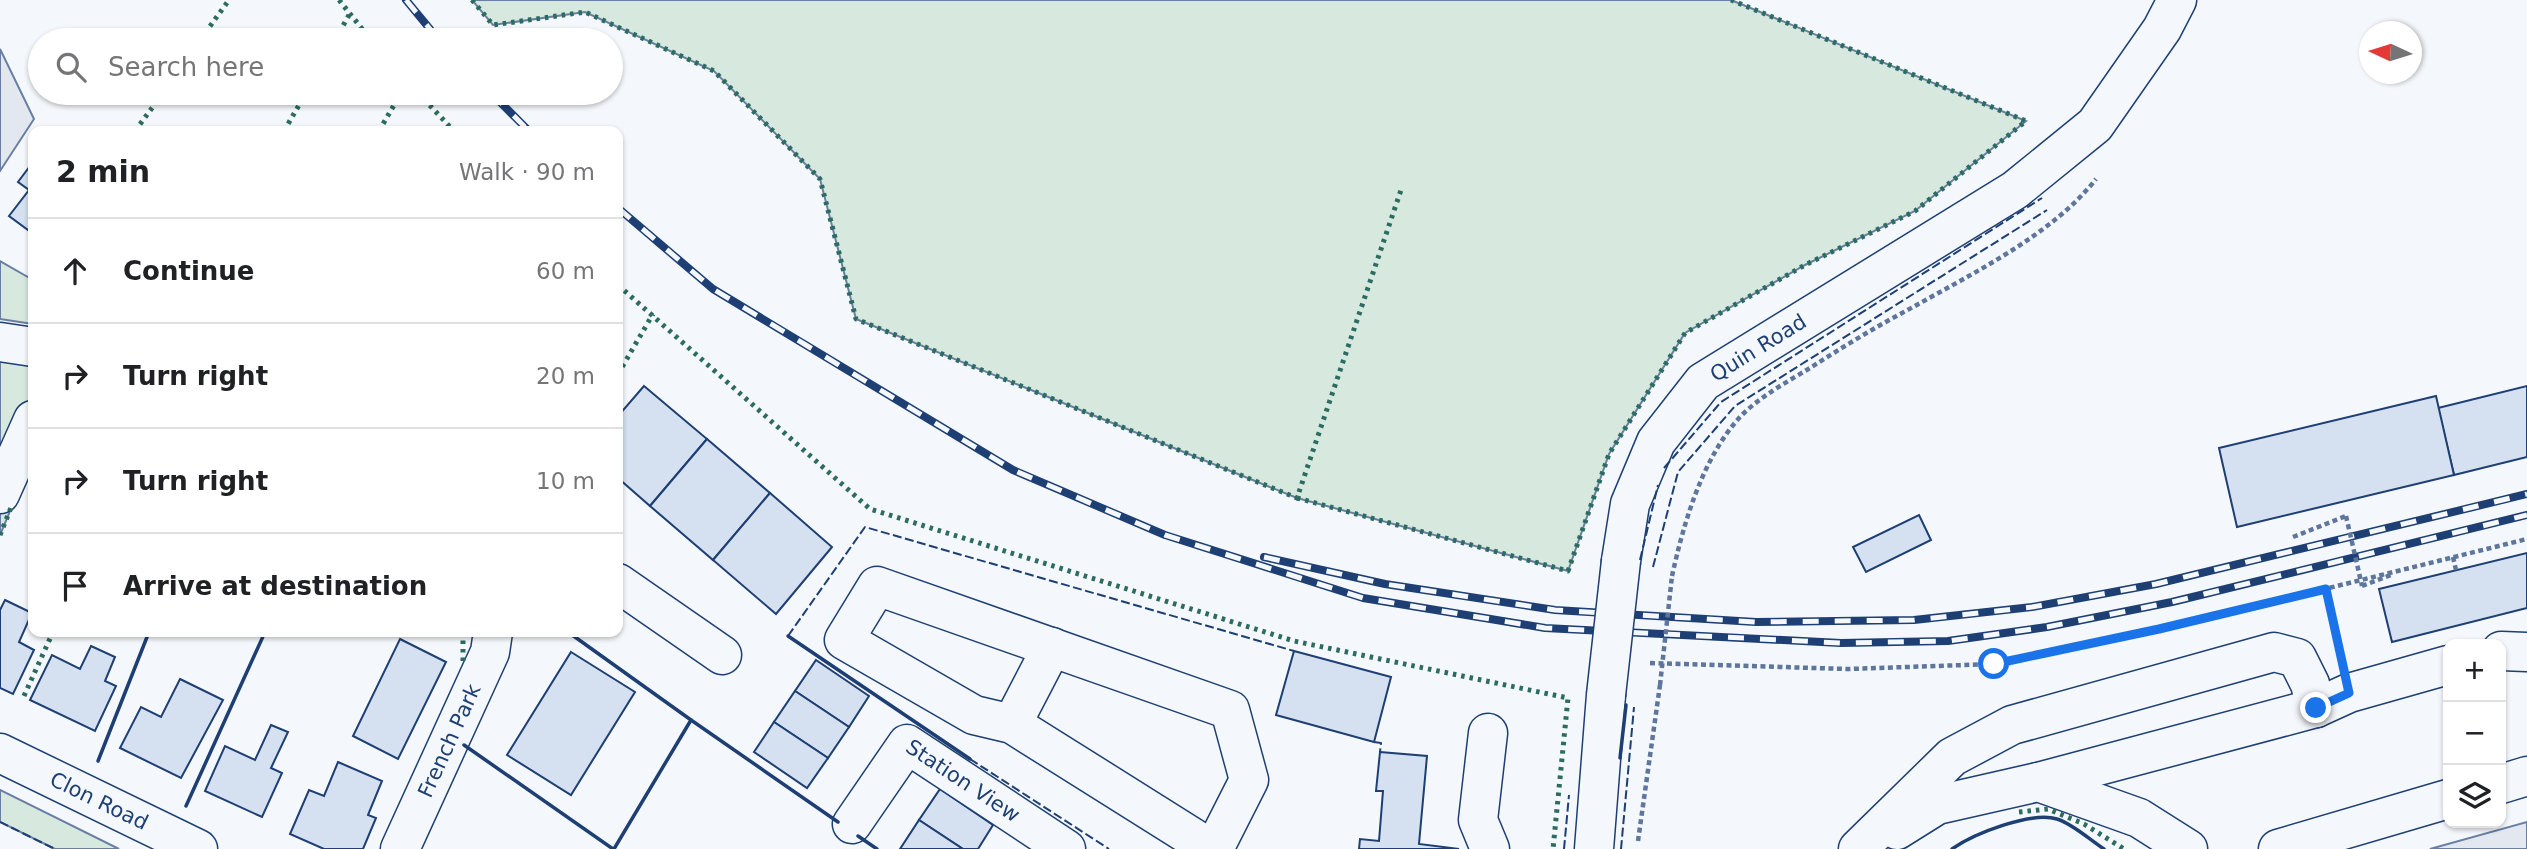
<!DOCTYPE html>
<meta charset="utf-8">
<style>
body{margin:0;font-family:"DejaVu Sans",sans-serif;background:#f2f2f2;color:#202124}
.controls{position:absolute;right:21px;bottom:21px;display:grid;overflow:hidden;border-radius:14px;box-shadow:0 2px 5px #0004}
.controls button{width:63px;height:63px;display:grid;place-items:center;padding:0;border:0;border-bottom:2px solid #e0e0e0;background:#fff;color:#202124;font:35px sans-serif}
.compass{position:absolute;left:2359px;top:21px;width:63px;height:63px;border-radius:50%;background:#fff;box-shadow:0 2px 5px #0004;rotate:274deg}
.stop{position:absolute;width:21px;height:21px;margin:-16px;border:5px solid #1a73e8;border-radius:50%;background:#fff}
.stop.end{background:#1a73e8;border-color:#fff;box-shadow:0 2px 7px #0008}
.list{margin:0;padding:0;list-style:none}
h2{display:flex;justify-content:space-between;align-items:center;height:91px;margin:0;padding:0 28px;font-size:30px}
h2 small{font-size:23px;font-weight:400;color:#757577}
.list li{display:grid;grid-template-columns:46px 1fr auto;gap:21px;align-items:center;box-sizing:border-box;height:105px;padding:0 28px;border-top:2px solid #e0e0e0}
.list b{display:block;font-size:26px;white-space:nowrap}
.list em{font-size:23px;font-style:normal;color:#757577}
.icon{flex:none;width:38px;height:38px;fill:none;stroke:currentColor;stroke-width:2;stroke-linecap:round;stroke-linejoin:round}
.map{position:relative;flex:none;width:2527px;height:849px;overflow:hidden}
.search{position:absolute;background:#fff;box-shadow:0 2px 5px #0004;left:28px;top:28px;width:595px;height:77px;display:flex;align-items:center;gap:18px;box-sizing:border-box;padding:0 24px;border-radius:38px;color:#757577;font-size:26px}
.panel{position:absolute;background:#fff;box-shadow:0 2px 5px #0004;left:28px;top:126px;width:595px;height:511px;border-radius:14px}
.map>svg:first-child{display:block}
.green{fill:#d7e8df;stroke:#687fa3;stroke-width:2}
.parking{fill:#e3e8f0;stroke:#687fa3;stroke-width:2}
.building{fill:#d5e0f0;stroke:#1d3f73;stroke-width:2}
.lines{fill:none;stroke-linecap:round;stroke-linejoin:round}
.minor-casing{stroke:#1d3f73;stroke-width:41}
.major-casing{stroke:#1d3f73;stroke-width:41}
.path{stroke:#5e769c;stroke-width:4.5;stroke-dasharray:5 3.5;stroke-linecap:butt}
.minor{stroke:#f4f7fb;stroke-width:38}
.major{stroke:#f4f7fb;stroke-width:38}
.rail-casing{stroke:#1d3f73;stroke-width:8}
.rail{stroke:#f4f7fb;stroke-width:5;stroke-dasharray:16;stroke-linecap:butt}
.major-bridge-casing{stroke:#1d3f73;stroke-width:41;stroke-linecap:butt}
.path-bridge{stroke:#5e769c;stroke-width:4.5;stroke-dasharray:5 3.5;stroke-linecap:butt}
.major-bridge{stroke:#f4f7fb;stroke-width:38}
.hedge{stroke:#2c6c60;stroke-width:5;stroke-dasharray:3.5 5;stroke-linecap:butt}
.fence{stroke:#1d3f73;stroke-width:2;stroke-dasharray:9 3.5;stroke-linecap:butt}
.wall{stroke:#1d3f73;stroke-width:3.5}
.route{stroke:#1a73e8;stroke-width:9}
.labels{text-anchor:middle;stroke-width:5;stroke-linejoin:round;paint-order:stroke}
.street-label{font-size:21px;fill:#1d3f73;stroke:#f4f7fb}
</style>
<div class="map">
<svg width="2527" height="849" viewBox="0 0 2527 849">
<rect width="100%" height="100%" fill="#f4f7fb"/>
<!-- green -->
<g class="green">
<path d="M472,0H1731L2026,121L1915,211L1805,265L1685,333L1609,454L1568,571L1297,498L856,319L820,179L714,71L585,12L493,25Z"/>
<path d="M0,261L33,280V324L0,319Z"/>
<path d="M0,359L33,364V456L0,535Z"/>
<path d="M0,790L119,849H55L0,822Z"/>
</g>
<!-- parking -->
<g class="parking">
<path d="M0,49L34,119L0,171Z"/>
<path d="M2527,822V849H2430Z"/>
</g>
<!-- building -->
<g class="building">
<path d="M33,162V222L28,230L9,216L29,190L18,182Z"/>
<path d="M644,386L707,439L650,506L618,478V416Z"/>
<path d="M2527,386V457L2454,475L2438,408Z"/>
<path d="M2436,396L2454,475L2237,527L2219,448Z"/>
<path d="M707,439L770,493L713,560L650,506Z"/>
<path d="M770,493L832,547L776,614L713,560Z"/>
<path d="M1919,515L1931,540L1866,572L1853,547Z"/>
<path d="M2527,553V608L2392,642L2379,589Z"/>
<path d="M5,600L32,613L19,642L34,650L13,694L0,688V610Z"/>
<path d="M400,639L446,662L398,759L353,736Z"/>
<path d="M91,646L115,657L105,681L116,686L95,731L30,700L52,655L80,669Z"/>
<path d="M1294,651L1391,677L1374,742L1276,715Z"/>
<path d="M571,652L635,692L571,795L507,755Z"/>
<path d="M816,660L869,696L849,727L795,691Z"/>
<path d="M180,679L223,700L181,778L120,748L141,707L161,717Z"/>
<path d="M795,691L849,727L828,758L774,722Z"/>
<path d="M774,722L828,758L807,788L754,752Z"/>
<path d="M271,725L288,732L271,768L282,773L262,817L205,791L225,746L255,760Z"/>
<path d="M1380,752L1427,756L1419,844L1459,849H1359L1360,839L1379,841L1383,791H1376Z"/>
<path d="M338,762L382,781L368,815L376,818L363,849H324L290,834L309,790L324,796Z"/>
<path d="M940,789L993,825L978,849H963L919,820Z"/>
<path d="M919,820L963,849H900Z"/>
</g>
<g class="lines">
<defs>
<g id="minor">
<path d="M0,342L33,347"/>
<path d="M0,494L33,420"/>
<path d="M618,583L722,655"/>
<path d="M2501,651L2527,652"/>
<path d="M1012,724L1052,647"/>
<path d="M1488,733L1478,820L1490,849"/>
<path d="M2038,782L2316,708L2349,693L2448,665"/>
<path d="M2501,784L2527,776"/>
<path id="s1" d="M852,824L907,744L1066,849"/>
<path d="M1897,830L1937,805L2038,782L2139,818L2188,849"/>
<path id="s2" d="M400,849L490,652L493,632"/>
<path d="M1211,849L1012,724L974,715L844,640L877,586L1230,710L1249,780L1214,849"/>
<path d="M1858,849L1952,757L2012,725L2274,652L2297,658L2310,684L2316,708"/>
<path d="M2278,849L2448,799"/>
</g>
<g id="major">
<path id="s3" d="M1621,561L1630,504L1656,442L1703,382L2015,190L2095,125L2162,29L2177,0"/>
<path id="s4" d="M0,753L198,849"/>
<path d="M1594,849L1606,695"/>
</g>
</defs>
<!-- minor casing -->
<use href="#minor" class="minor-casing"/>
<!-- major casing -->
<use href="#major" class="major-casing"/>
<!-- path -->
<g class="path">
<path d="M2293,537L2346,516"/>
<path d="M2453,557L2456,570"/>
<path d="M1672,576C1684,522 1702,459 1740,417C1759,397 1787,382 1810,368C1844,346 1879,325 1915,306C1975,272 2053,234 2096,179"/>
<path d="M2362,586L2391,575"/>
<path d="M2326,589L2339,646"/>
<path d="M1650,663L1848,669L1994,664L2159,630L2527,539"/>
<path d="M1638,841L1660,685"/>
</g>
<!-- minor -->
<use href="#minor" class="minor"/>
<!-- major -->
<use href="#major" class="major"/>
<defs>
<g id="rail">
<path d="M406,0L439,40"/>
<path d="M491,93L529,131"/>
<path d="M618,208L713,289L1013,470L1165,535L1363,598L1545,628L1841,643L1948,641L2047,627L2172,602L2527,515"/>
<path d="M1264,557L1385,584L1555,610L1756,622L1914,620L2032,607L2156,584L2527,494"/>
</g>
</defs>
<!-- rail casing -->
<use href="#rail" class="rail-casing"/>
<!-- rail -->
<use href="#rail" class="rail"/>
<defs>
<path id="major-bridge" d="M1606,695L1621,561"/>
</defs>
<!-- major-bridge casing -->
<use href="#major-bridge" class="major-bridge-casing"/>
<!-- path-bridge -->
<g class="path-bridge">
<path d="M2346,516L2362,586"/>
<path d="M1660,685L1672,576"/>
</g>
<!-- major-bridge -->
<use href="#major-bridge" class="major-bridge"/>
<!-- hedge -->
<g class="hedge">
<path d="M339,0L371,40"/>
<path d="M472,0L493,25L585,12L714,71L820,179L856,319L1297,498L1402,187"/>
<path d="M200,40L229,0"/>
<path d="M335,40L349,15"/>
<path d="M418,93L454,131"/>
<path d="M135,131L163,93"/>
<path d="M284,131L306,93"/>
<path d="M379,131L401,93"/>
<path d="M30,278L33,274"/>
<path d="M618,285L870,509L1294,641L1568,698L1553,849"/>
<path d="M618,374L653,314"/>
<path d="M1297,498L1568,571L1609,454L1685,333L1805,265L1915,211L2026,121L1731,0"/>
<path d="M0,535L12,505"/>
<path d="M463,632V661"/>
<path d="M24,696L53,632"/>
<path d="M2019,812L2048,809L2084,824L2124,849"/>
</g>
<!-- fence -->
<g class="fence">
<path d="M1664,468L1721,402L2042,198"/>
<path d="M1640,560L1658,485"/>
<path d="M1653,567L1678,472L1735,406L2047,210"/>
<path d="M788,636L865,527L1294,651"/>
<path d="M1374,742L1381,743L1380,752"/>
<path d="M970,759L1109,849"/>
<path d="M0,822L55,849"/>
<path d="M1564,849L1569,795"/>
<path d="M1621,849L1634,707"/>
</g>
<!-- wall -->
<g class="wall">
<path d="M568,632L691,720L614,849"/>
<path d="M788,636L970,759"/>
<path d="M691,720L838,822"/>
<path d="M464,745L613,849"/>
<path d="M1620,758L1626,705"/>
<path d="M98,761L149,632"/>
<path d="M186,806L265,632"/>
<path d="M858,836L877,849"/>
<path d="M1952,849C1973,834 2031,811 2057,819C2073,824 2090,840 2104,849"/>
</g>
</g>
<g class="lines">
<!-- route -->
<path class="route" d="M1994,664L2159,629L2326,589L2349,693L2316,708"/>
</g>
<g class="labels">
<!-- street labels -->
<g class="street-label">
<text dy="7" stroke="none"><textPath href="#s3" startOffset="266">Quin Road</textPath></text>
<text dy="7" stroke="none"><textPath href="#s2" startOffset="119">French Park</textPath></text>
<text dy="7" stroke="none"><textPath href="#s1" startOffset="164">Station View</textPath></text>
<text dy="7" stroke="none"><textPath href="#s4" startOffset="110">Clon Road</textPath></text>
</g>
</g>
</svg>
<div class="controls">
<button>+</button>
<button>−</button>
<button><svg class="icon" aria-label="layers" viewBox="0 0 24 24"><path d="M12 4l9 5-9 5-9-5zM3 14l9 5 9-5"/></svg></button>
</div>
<svg class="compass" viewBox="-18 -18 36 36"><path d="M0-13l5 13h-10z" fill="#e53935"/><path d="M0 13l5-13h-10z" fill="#757577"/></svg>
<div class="stop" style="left:1994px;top:664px"></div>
<div class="stop end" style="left:2316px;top:708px"></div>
<div class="search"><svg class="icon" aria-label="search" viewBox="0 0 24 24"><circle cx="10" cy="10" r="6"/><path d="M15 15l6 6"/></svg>Search here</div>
<section class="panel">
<h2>2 min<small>Walk · 90 m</small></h2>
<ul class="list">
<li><svg class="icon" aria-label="ahead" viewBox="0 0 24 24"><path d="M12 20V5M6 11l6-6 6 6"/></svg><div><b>Continue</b></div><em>60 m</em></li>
<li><svg class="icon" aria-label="right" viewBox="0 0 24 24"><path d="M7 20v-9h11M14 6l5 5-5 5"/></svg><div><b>Turn right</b></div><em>20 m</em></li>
<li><svg class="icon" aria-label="right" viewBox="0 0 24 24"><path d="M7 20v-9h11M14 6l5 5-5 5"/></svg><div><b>Turn right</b></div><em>10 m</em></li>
<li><svg class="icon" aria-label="arrive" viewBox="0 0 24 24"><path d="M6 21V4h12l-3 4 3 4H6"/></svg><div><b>Arrive at destination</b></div></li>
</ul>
</section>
</div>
